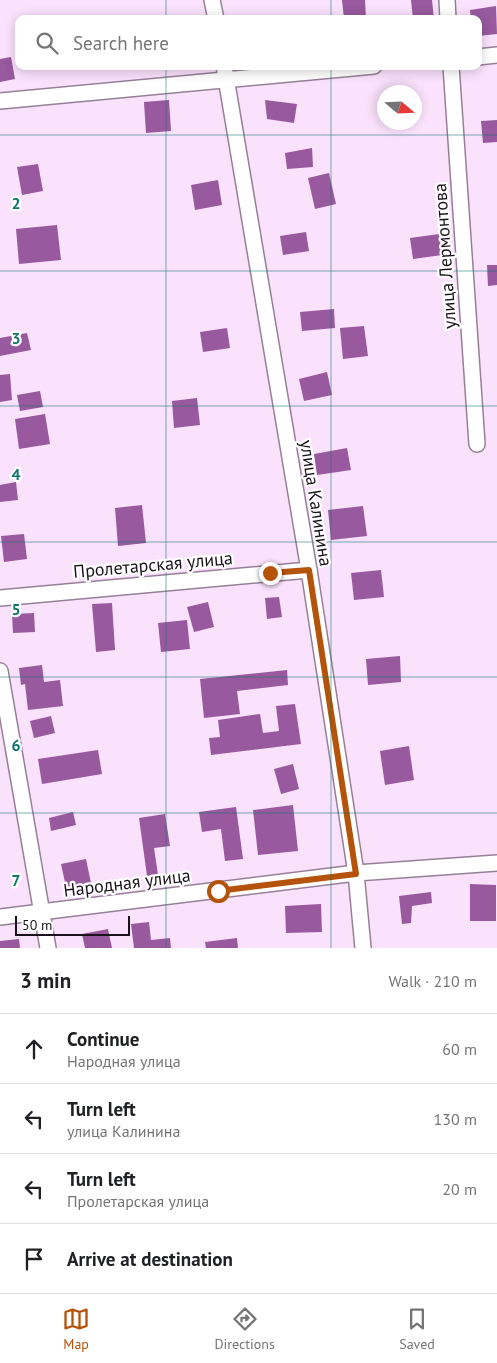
<!DOCTYPE html>
<meta charset="utf-8">
<style>
body{margin:0;font-family:"PT Sans",sans-serif;background:#f6f6f6;color:#202124}
.compass{position:absolute;left:377px;top:85px;width:45px;height:45px;border-radius:50%;background:#fff;box-shadow:0 2px 12px #0003;rotate:109deg}
.scale{position:absolute;left:15px;bottom:12px;width:115px;box-sizing:border-box;padding-left:5px;border:2px solid #1a121b;border-top:0;font-size:14px;line-height:18px;white-space:nowrap;color:#1a121b;-webkit-text-stroke:4px #fff;paint-order:stroke}
.stop{position:absolute;width:15px;height:15px;margin:-11px;border:4px solid #b45309;border-radius:50%;background:#fff}
.stop.end{background:#b45309;border-color:#fff;box-shadow:0 1px 5px #0008}
.list{margin:0;padding:0;list-style:none}
h2{display:flex;justify-content:space-between;align-items:center;height:65px;margin:0;padding:0 20px;font-size:21px}
h2 small{font-size:16px;font-weight:400;color:#757577}
.list li{display:grid;grid-template-columns:32px 1fr auto;gap:15px;align-items:center;box-sizing:border-box;height:70px;padding:0 20px;border-top:1px solid #e0e0e0}
.list b{display:block;font-size:19px;white-space:nowrap}
.list p{margin:0;font-size:16px;white-space:nowrap;color:#757577}
.list em{font-size:16px;font-style:normal;color:#757577}
.icon{flex:none;width:28px;height:28px;fill:none;stroke:currentColor;stroke-width:2;stroke-linecap:round;stroke-linejoin:round}
.map{position:relative;flex:none;width:497px;height:948px;overflow:hidden}
.search{position:absolute;background:#fff;box-shadow:0 2px 12px #0003;left:15px;right:15px;top:15px;height:55px;display:flex;align-items:center;gap:12px;box-sizing:border-box;padding:0 18px;border-radius:10px;color:#757577;font-size:19px}
.sheet{height:345px;background:#fff}
nav{display:flex;justify-content:space-around;align-items:center;box-sizing:border-box;height:70px;border-top:1px solid #e0e0e0;background:#fff;font-size:14px;color:#757577}
nav a{display:grid;justify-items:center;gap:2px}
nav .on{color:#b45309}
.map>svg:first-child{display:block}
.building{fill:#98599e}
.lines{fill:none;stroke-linecap:round;stroke-linejoin:round}
.minor-casing{stroke:#968098;stroke-width:18}
.minor{stroke:#fff;stroke-width:15}
.route{stroke:#b45309;stroke-width:6}
.grid{fill:none;stroke:#0f766e;stroke-width:1;stroke-opacity:0.55}
.labels{text-anchor:middle;stroke-width:4.5;stroke-linejoin:round;paint-order:stroke}
.street-label{font-size:18px;fill:#1a121b;stroke:#fff}
.grid-label{font-size:16px;text-anchor:middle;font-weight:bold;fill:#0f766e;stroke:#fff;stroke-width:4.5;stroke-linejoin:round;paint-order:stroke}
</style>
<div class="map">
<svg width="497" height="948" viewBox="0 0 497 948">
<rect width="100%" height="100%" fill="#fae1fc"/>
<!-- building -->
<g class="building">
<path d="M342,0H365L366,19H344Z"/>
<path d="M411,0H432L434,19H413Z"/>
<path d="M496,6L497,34L478,36V19H471L470,10Z"/>
<path d="M11,57L15,79L0,82V59Z"/>
<path d="M169,100L171,131L146,133L144,102Z"/>
<path d="M265,100L297,104L294,123L267,119Z"/>
<path d="M497,120V142L483,143L481,121Z"/>
<path d="M312,148L313,167L287,169L285,153Z"/>
<path d="M38,164L43,191L22,195L17,167Z"/>
<path d="M329,173L336,204L315,209L308,178Z"/>
<path d="M218,180L222,205L195,210L191,185Z"/>
<path d="M57,225L61,260L19,264L16,229Z"/>
<path d="M306,232L309,251L283,255L280,236Z"/>
<path d="M439,234L442,255L413,259L410,238Z"/>
<path d="M487,265H497V285L488,286Z"/>
<path d="M334,309L335,328L302,331L300,312Z"/>
<path d="M364,326L368,356L343,359L340,328Z"/>
<path d="M227,328L230,348L203,352L200,332Z"/>
<path d="M27,333L31,350L0,356V338Z"/>
<path d="M327,372L332,395L304,401L299,379Z"/>
<path d="M10,374L12,400L0,402V375Z"/>
<path d="M40,391L43,407L20,411L17,395Z"/>
<path d="M197,398L200,425L174,428L172,401Z"/>
<path d="M45,414L50,444L19,449L15,419Z"/>
<path d="M347,448L351,470L317,475L314,454Z"/>
<path d="M16,482L18,500L0,502V485Z"/>
<path d="M142,505L146,543L118,546L115,508Z"/>
<path d="M363,506L367,536L331,540L328,510Z"/>
<path d="M24,534L27,559L4,562L1,536Z"/>
<path d="M381,570L384,597L354,600L351,573Z"/>
<path d="M279,597L282,617L267,619L265,598Z"/>
<path d="M208,602L214,627L194,632L187,607Z"/>
<path d="M112,603L115,650L96,652L92,604Z"/>
<path d="M34,613L35,632L13,633L12,614Z"/>
<path d="M187,620L190,649L161,652L158,623Z"/>
<path d="M400,656L401,682L368,685L366,659Z"/>
<path d="M42,665L44,682L60,680L63,706L28,710L25,684L21,685L19,668Z"/>
<path d="M287,670L288,685L237,691L240,714L204,718L200,679Z"/>
<path d="M295,704L301,744L211,755L209,738L220,737L218,720L260,714L263,733L279,731L276,706Z"/>
<path d="M51,716L55,733L34,738L30,721Z"/>
<path d="M409,746L414,780L385,785L380,751Z"/>
<path d="M98,750L102,774L42,784L38,759Z"/>
<path d="M293,764L299,789L281,794L274,769Z"/>
<path d="M293,805L298,851L258,855L253,810Z"/>
<path d="M236,807L243,859L225,861L221,829L202,832L199,812Z"/>
<path d="M73,812L76,825L51,831L49,818Z"/>
<path d="M165,814L170,846L154,848L158,875L147,876L139,818Z"/>
<path d="M86,859L91,883L66,887L61,864Z"/>
<path d="M470,884L496,885V921H470Z"/>
<path d="M431,892L432,903L412,906L411,923L402,924L399,896Z"/>
<path d="M321,904L322,932L286,933L285,906Z"/>
<path d="M149,922L151,940L170,938L171,948H134L131,924Z"/>
<path d="M108,929L112,948H85L82,934Z"/>
<path d="M237,938L238,948H206L205,942Z"/>
<path d="M19,939L20,948H0V941Z"/>
</g>
<g class="lines">
<defs>
<g id="minor">
<path d="M212,0L216,19"/>
<path d="M447,0L448,19"/>
<path d="M478,57L497,55"/>
<path d="M224,66L309,570L356,873L363,948"/>
<path d="M451,66L477,444"/>
<path d="M0,101L374,66"/>
<path d="M0,598L309,570"/>
<path d="M0,671L48,948"/>
<path d="M0,917L356,873L497,863"/>
</g>
</defs>
<!-- minor casing -->
<use href="#minor" class="minor-casing"/>
<!-- minor -->
<use href="#minor" class="minor"/>
</g>
<g class="lines">
<!-- route -->
<path class="route" d="M218,891L356,874L309,570L270,573"/>
</g>
<!-- grid -->
<path class="grid" d="M166,0V19M331,0V19M166,66V948M331,66V948M0,135H497M0,271H497M0,406H497M0,542H497M0,677H497M0,813H497"/>
<g class="labels">
<!-- street labels -->
<g class="street-label">
<text transform="translate(445 256) rotate(-94)" y="6">улица Лермонтова</text>
<text transform="translate(316 503) rotate(81)" y="6">улица Калинина</text>
<text transform="translate(153 565) rotate(-5)" y="6">Пролетарская улица</text>
<text transform="translate(127 883) rotate(-7)" y="6">Народная улица</text>
</g>
</g>
<g class="grid-label">
<text x="16" y="209">2</text>
<text x="16" y="344">3</text>
<text x="16" y="480">4</text>
<text x="16" y="615">5</text>
<text x="16" y="751">6</text>
<text x="16" y="886">7</text>
</g>
</svg>
<svg class="compass" viewBox="-18 -18 36 36"><path d="M0-13l5 13h-10z" fill="#e53935"/><path d="M0 13l5-13h-10z" fill="#757577"/></svg>
<div class="scale">50 m</div>
<div class="stop" style="left:218px;top:891px"></div>
<div class="stop end" style="left:270px;top:573px"></div>
<div class="search"><svg class="icon" aria-label="search" viewBox="0 0 24 24"><circle cx="10" cy="10" r="6"/><path d="M15 15l6 6"/></svg>Search here</div>
</div>
<section class="sheet">
<h2>3 min<small>Walk · 210 m</small></h2>
<ul class="list">
<li><svg class="icon" aria-label="ahead" viewBox="0 0 24 24"><path d="M12 20V5M6 11l6-6 6 6"/></svg><div><b>Continue</b><p>Народная улица</p></div><em>60 m</em></li>
<li><svg class="icon" aria-label="left" viewBox="0 0 24 24"><path d="M17 20v-9H6M10 6l-5 5 5 5"/></svg><div><b>Turn left</b><p>улица Калинина</p></div><em>130 m</em></li>
<li><svg class="icon" aria-label="left" viewBox="0 0 24 24"><path d="M17 20v-9H6M10 6l-5 5 5 5"/></svg><div><b>Turn left</b><p>Пролетарская улица</p></div><em>20 m</em></li>
<li><svg class="icon" aria-label="arrive" viewBox="0 0 24 24"><path d="M6 21V4h12l-3 4 3 4H6"/></svg><div><b>Arrive at destination</b></div></li>
</ul>
</section>
<nav>
<a class="on"><svg class="icon" aria-label="map" viewBox="0 0 24 24"><path d="M3 6l6-2 6 2 6-2v14l-6 2-6-2-6 2zM9 4v14M15 6v14"/></svg>Map</a>
<a><svg class="icon" aria-label="directions" viewBox="0 0 24 24"><path d="M12 3l9 9-9 9-9-9zM9 14v-3h6M13 9l2 2-2 2"/></svg>Directions</a>
<a><svg class="icon" aria-label="saved" viewBox="0 0 24 24"><path d="M7 4h10v16l-5-4-5 4z"/></svg>Saved</a>
</nav>
